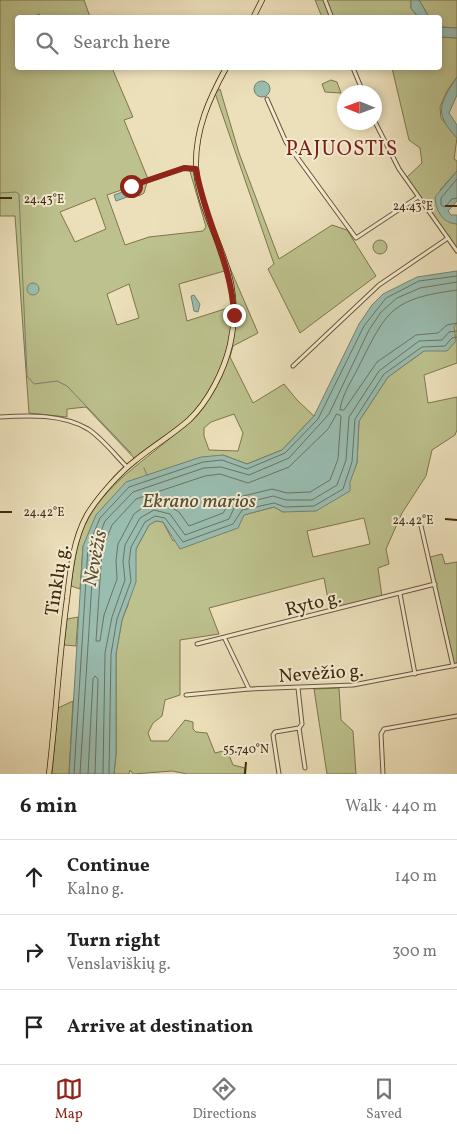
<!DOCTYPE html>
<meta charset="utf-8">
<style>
body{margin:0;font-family:Vollkorn,serif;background:#f6f6f6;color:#222}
.compass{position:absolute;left:337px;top:85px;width:45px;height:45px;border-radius:50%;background:#fff;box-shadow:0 2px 8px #0003;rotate:271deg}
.stop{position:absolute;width:15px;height:15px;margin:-11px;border:4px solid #8f2418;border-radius:50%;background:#fff}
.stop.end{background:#8f2418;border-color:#fff;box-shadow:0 1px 5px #0008}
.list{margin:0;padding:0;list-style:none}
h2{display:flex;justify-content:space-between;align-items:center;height:65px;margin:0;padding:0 20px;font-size:21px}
h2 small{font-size:16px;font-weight:400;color:#767676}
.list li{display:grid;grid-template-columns:32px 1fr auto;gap:15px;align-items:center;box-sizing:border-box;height:75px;padding:0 20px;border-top:1px solid #e0e0e0}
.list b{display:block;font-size:19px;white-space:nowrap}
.list p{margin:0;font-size:16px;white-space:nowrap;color:#767676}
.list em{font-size:16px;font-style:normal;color:#767676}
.icon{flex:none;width:28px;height:28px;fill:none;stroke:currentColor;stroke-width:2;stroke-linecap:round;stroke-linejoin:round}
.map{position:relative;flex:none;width:457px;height:774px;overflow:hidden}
.search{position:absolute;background:#fff;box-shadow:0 2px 8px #0003;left:15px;right:15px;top:15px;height:55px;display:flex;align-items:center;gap:12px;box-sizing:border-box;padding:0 18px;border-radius:5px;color:#767676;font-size:19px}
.sheet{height:290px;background:#fff}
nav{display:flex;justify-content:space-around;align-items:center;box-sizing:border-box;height:70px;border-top:1px solid #e0e0e0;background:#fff;font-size:14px;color:#767676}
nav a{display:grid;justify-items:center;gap:2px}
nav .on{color:#8f2418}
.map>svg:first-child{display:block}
.green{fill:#bcc18d;stroke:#7f754c;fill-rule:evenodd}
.water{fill:#99bdb1;stroke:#76826e}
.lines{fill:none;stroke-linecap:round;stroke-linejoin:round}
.shore{stroke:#6e735e;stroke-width:1}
.stream{stroke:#76826e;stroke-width:1}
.minor-casing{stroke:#6c5736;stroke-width:5}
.major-casing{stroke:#42290a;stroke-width:6}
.minor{stroke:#f3ebd3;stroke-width:3}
.major{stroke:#ece0bb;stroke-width:4.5}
.route{stroke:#8f2418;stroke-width:6}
.ticks{fill:none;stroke:#42290a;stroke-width:2}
.labels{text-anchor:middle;stroke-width:4;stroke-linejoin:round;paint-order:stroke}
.street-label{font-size:19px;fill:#42290a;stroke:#f3ebd3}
.water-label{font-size:20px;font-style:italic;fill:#584e34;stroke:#f3ebd3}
.quarter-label{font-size:21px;letter-spacing:1px;fill:#7a1f14;stroke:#f3ebd3}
.ticks-label{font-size:12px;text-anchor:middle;fill:#42290a;stroke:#f3ebd3;stroke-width:4;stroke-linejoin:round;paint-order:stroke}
</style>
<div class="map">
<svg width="457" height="774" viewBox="0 0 457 774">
<rect width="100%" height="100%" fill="#ece0bb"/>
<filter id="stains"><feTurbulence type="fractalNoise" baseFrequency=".004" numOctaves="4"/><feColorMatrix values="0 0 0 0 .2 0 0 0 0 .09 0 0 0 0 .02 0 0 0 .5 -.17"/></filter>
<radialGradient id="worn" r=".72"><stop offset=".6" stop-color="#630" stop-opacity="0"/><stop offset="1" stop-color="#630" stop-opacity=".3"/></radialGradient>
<!-- green -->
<g class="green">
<path d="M0,0H84L90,17H42L39,14L34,17L18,18V68H112L133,117L124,120L148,179L144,193L139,196L130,187L107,195L125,245L149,237L203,231L206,227L189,168L196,169L199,185L228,270L179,284L187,321L234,306C234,342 220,386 196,412C179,431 155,444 134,458L86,407L67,409V417L29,413L15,216H0ZM95,198L106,229L75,242L60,212ZM129,284L139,318L117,325L107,294Z"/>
<path d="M315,0H411V8L418,17H322Z"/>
<path d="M419,0H457V28L440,27V18L429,17Z"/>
<path d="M440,37L457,38V77L447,91L440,107L441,118L457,138L454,159L457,161V171L440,190L451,223L457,224V251L406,178L422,163L420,148L409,140L392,68H440Z"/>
<path d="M331,80L337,82L341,93L325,92L322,84Z"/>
<path d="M220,89L239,153L279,259L332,225L347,230L376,276L300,333L268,269L274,264L215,93Z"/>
<circle cx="380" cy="247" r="7"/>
<path d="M227,261L258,333L233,346L230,357L253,403L284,384L297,400L314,416L282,450L247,464L223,455L83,546L80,589L71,586C74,563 77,537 89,517C110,481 146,460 176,433C198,413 208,398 220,371C239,329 239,305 227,261ZM234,414L243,433L238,451L209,450L204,436V428L211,422Z"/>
<path d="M457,323V363L424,375L428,403L457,397V430L455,435L432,450L426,476L402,513L386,549L389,564L378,568L382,597L330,610L324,578L209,608L219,634L180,640V695L165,700L162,716L153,723L148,733L151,741H168L185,720L193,722V729L196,732L207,733L215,753L227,750L233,765L245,768L244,774H187L172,771L133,774L130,770L129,774H114L116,754V654L122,620L128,605L136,549L149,525L156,521L163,522L173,541L243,515L274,507L283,512L349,482L357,463L359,421L388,377L424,351ZM364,518L370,544L313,557L307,531Z"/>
<path d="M442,554L445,564L457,562V663L453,664L430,557Z"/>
<path d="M78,617L76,646L64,645L67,619Z"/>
<path d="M339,688L341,720L353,731L356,774H327L314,689Z"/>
<path d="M73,701L69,774H52L58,708Z"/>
</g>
<!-- water -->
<g class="water">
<path d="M411,0H419L429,17H418L411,8Z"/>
<path d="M440,27L457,28V38L440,37Z"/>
<path d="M457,77V95L449,113L457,125V138C433,113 440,103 457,77Z"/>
<circle cx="262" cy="89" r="8"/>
<path d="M457,171V201L448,211L451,215H457V224C442,223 436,211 435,197Z"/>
<path d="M128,190L131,192L130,196L116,201L114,195Z"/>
<path d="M457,271V323L454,327L456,341L447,351H424L388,377L359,421L357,463L350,482V491L316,511L283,512L274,507L244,515L238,528L180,549L163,522L156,521L149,525L136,549V582L122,620L116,654V754L114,774H69L83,546L96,515L126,482L201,457L223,455L247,464L282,450L314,416L359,324L372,305L383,294L417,277Z"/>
<circle cx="33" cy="289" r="6"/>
<path d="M194,295L200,304L198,312L194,311L191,296Z"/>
</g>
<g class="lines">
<!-- shore -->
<g class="shore">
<path d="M457,179L441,198V205L445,207L452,199L457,198"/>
<path d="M457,290C391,299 387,310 358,368C352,380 341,397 340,410H344L377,362L416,335L438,333L447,325L457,323"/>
<path d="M337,414L341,416L338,459L330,480L310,492L287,493L272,489L239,497L230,502L223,513L189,526L179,512L164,503L146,505L134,514L118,544L116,560L117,579L104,615L100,641H96L102,550L112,525L136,499L205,476L220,474L248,483L289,467L328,429Z"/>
<path d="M74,774L88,547L100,518L129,487L203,462L222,460L247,469L285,453L318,419L364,326L386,298L419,281L457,276"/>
<path d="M80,774L94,549L105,521L133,492L204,468L221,467L249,475L289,458L329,414L369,330L381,312L397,298L420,288L457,282"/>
<path d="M88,774L93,679L95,676L98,679L95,774"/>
<path d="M103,774L105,653L112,617L125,580L123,561L125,545L140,518L154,510L170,514L185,535L229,519L234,508L241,504L273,496L286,500H312L337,485L346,460L349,417L379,371L419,341L442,340L449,332L457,331"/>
<path d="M109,774L111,654L117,619L131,581L129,562L131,547L145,522L155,516L165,518L183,542L233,524L242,510L274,503L285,507L314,506L343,489L352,462L355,419L384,374L422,347L445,346L452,338L457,337"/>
</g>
<!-- stream -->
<g class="stream">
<path d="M0,193L16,192L19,194L27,376L34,384L57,381L67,386L131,453"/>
<path d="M144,468L147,475"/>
</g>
<defs>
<g id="minor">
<path d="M325,0L332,18"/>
<path d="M353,68L363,92"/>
<path d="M267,99L286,142L356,238L418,197"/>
<path d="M374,120L399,169L457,251"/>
<path d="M131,186L184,168L196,169"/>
<path d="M293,366L379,285L448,238"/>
<path d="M0,417C28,415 63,414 88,429C102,438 115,455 127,467"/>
<path d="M421,526L453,666"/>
<path d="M400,594L415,674"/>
<path d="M225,639L249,689"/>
<path d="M197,644L435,584"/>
<path d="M186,695L249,689L353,685L457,665"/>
<path d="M299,728L305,768"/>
<path d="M279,774L273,735L275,732L299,728L302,724L298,688"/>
<path d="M383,774L381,734L384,729L457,716"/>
</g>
<g id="major">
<path d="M253,18L262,0"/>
<path d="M49,774C56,716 59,657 67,599C70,572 73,540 87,515C97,498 120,472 136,460C153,446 172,435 189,420C208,402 224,371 230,345C237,314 234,283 222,253C212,226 197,197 196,167C195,130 209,99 226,68"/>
</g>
</defs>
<!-- minor casing -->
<use href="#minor" class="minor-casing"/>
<!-- major casing -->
<use href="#major" class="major-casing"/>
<!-- minor -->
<use href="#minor" class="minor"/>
<!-- major -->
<use href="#major" class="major"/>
</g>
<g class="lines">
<!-- route -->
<path class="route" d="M131,186L184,168L196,169C204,219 232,263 234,315"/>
</g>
<!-- ticks -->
<path class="ticks" d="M0,198H12M445,206H457M0,512H12M445,519L457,520M245,774L246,762"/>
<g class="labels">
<!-- street labels -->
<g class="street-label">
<text transform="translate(56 580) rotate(-81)" y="7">Tinklų g.</text>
<text transform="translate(313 602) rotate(-14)" y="7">Ryto g.</text>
<text transform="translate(321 672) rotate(-4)" y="7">Nevėžio g.</text>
</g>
<!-- water labels -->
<g class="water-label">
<text x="199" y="507">Ekrano marios</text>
<text transform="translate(94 558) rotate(-79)" y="7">Nevėžis</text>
</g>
<!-- quarter labels -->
<g class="quarter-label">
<text x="342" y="155">PAJUOSTIS</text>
</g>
</g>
<g class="ticks-label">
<text x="44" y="203">24.43°E</text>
<text x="413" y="210">24.43°E</text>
<text x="44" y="516">24.42°E</text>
<text x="413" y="524">24.42°E</text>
<text x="246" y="753">55.740°N</text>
</g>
<rect width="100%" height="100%" filter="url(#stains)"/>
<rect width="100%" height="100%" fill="url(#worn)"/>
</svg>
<svg class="compass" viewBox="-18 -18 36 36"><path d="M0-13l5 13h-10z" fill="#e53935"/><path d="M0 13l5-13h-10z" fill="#767676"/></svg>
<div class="stop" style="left:131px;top:186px"></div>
<div class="stop end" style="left:234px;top:315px"></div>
<div class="search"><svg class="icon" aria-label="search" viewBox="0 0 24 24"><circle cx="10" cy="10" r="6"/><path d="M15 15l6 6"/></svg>Search here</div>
</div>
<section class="sheet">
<h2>6 min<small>Walk · 440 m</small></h2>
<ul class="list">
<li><svg class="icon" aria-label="ahead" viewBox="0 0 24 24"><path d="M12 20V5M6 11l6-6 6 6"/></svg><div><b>Continue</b><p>Kalno g.</p></div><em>140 m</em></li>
<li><svg class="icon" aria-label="right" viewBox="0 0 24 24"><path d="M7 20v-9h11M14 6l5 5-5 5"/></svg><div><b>Turn right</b><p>Venslaviškių g.</p></div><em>300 m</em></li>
<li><svg class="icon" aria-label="arrive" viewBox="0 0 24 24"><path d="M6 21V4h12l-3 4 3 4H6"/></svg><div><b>Arrive at destination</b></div></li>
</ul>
</section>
<nav>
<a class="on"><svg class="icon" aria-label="map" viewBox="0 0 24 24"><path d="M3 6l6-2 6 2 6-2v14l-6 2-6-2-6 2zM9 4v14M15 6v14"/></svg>Map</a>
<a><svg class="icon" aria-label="directions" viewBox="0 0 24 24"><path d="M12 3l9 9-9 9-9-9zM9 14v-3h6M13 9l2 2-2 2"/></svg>Directions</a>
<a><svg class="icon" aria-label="saved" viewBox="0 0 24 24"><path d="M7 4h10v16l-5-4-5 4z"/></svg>Saved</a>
</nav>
